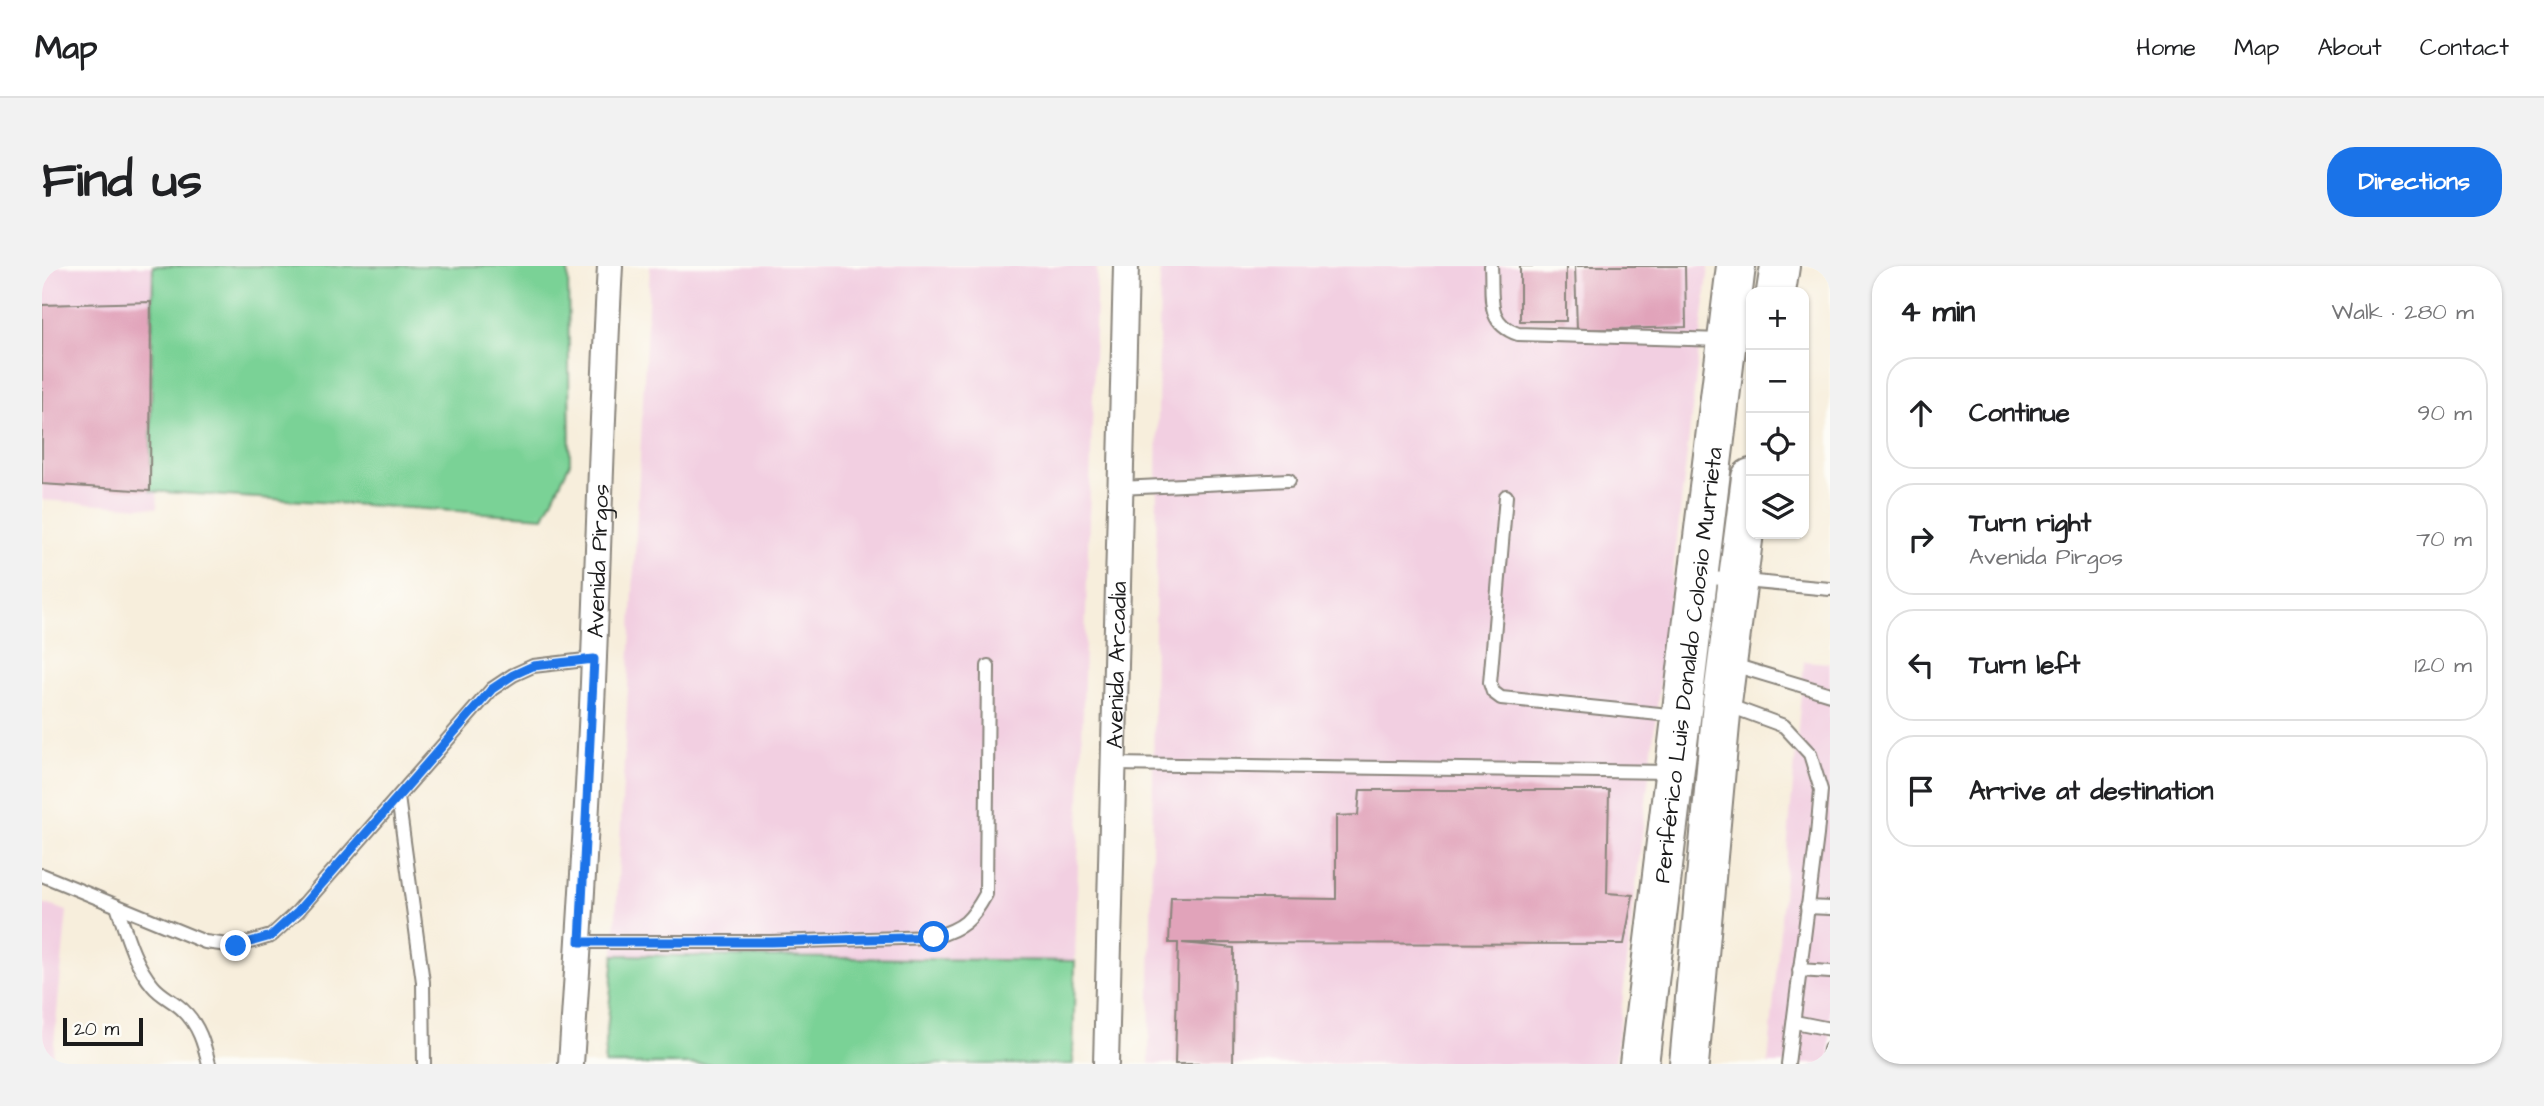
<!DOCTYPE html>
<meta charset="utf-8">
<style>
body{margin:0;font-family:"Architects Daughter",sans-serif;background:#f2f2f2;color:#202124}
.controls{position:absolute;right:21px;top:21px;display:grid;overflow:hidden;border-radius:14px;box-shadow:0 2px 5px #0004}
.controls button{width:63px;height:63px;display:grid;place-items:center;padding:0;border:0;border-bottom:2px solid #e0e0e0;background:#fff;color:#202124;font:35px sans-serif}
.scale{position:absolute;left:21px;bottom:18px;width:80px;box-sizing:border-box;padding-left:7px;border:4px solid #1c1c1c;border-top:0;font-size:19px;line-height:24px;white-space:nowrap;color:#1c1c1c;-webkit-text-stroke:5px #fdfcf7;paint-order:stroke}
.stop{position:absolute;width:21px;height:21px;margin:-16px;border:5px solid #1a73e8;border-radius:50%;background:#fff}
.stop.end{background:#1a73e8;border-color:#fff;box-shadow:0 2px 7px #0008}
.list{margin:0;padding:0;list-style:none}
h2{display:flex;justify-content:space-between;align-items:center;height:91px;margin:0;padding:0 28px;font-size:30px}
h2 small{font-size:23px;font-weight:400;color:#757577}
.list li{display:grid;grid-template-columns:46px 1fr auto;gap:21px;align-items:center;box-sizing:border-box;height:112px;margin:0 14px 14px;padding:0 14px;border:2px solid #e0e0e0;border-radius:28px}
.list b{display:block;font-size:26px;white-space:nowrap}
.list p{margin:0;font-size:23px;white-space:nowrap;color:#757577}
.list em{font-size:23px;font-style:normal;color:#757577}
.icon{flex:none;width:38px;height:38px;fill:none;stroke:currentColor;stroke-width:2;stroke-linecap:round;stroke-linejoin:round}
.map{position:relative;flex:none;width:1788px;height:798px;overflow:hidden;border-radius:28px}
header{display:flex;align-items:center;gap:42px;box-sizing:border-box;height:98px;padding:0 35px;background:#fff;border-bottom:2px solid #e0e0e0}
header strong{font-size:33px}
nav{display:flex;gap:38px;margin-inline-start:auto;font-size:24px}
.intro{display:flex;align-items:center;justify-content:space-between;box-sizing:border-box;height:168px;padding:0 42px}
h1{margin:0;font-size:49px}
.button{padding:18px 32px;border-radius:28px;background:#1a73e8;color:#fff;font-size:24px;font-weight:700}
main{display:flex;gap:42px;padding:0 42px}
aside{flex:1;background:#fff;border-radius:28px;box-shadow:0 2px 5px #0004}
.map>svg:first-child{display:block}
.built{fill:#f2cfe1}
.green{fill:#7ad296;stroke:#4b7759;stroke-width:2}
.building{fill:#e1a3ba}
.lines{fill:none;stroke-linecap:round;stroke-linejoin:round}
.lane-casing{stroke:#8a857c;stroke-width:16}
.street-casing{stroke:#8a857c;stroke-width:28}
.primary-casing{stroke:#8a857c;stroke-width:42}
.lane{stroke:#fff;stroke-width:12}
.street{stroke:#fff;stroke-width:24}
.primary{stroke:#fff;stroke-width:38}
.route{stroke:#1a73e8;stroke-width:9}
.labels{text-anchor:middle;stroke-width:7;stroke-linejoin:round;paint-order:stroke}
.street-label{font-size:23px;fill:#1c1c1c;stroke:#fdfcf7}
</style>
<header>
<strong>Map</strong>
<nav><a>Home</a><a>Map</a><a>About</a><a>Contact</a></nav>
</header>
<div class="intro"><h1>Find us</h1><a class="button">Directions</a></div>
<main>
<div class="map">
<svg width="1788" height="798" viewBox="0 0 1788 798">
<rect width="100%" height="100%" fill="#fdfcf7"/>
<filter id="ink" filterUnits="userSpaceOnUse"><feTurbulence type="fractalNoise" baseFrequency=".0143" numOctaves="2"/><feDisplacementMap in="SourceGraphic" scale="14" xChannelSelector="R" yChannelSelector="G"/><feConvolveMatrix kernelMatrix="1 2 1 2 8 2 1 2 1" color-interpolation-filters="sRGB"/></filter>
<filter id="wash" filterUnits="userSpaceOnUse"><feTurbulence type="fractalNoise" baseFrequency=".00686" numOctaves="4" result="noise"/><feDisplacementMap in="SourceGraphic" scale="28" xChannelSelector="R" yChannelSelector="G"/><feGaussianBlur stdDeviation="1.57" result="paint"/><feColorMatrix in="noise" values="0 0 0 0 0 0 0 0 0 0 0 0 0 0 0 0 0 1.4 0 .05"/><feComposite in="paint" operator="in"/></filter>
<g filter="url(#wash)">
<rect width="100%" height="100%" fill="#f7eedc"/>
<!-- built -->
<g class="built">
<path d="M0,0H117L115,242L0,234Z"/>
<path d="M608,0H1055L1033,695L572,689Z"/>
<path d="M1118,0H1667L1573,798H1107Z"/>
<path d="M1762,395L1788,397V798H1726Z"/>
<path d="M0,637L25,645L10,798H0Z"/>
</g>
<!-- green -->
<g class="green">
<path d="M111,0H526L528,197L502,251L108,225Z"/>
<path d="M572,689L1033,695L1031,798H562Z"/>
</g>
<g id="blocks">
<!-- building -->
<g class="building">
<rect x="1478" y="0" width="46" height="55"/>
<path d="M1533,0H1643L1644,61L1535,64Z"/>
<path d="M109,36L108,225L0,218V39Z"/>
<path d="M1318,524H1567L1565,627L1591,629L1582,678L1140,677L1192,682L1191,798H1133L1136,677H1127L1129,631L1294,633V550L1316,549Z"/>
</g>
</g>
</g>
<g filter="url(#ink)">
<use href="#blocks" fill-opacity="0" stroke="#8a857c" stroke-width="2"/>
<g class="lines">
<defs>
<g id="lane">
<path d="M1449,0C1451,30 1443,57 1476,68L1681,74"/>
<path d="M1077,222L1247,214"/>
<path d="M1464,230L1448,417L1451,426L1459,432L1637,450"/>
<path d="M1659,311L1788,323"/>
<path d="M1688,398L1788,428"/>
<path d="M1685,439L1742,460L1768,488L1779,524L1775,569L1746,798"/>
<path d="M1072,498L1628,506"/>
<path d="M356,531L381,716L382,798"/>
<path d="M0,609L163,676L194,680L229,670L256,645L450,423L471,409L491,400L552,393"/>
<path d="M75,640C84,667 92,698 111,720C119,730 132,735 141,744C157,759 162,778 167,798"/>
<path d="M1765,641L1788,642"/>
<path d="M538,676H729L892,671C922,662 929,655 944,628L946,400"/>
<path d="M1757,704L1788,706"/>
<path d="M1753,756L1788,763"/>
<path d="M1786,798L1788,783"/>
</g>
<g id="street">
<path id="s1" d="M529,798C538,663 547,527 552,391C557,261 561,130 568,0"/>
<path id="s2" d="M1064,798L1084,0"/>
</g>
<g id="primary">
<path d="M1734,26L1738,0"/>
<path id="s3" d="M1597,798L1694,0"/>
<path d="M1647,798L1680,437L1709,212"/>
</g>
</defs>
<!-- lane casing -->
<use href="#lane" class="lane-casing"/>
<!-- street casing -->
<use href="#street" class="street-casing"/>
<!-- primary casing -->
<use href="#primary" class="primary-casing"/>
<!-- lane -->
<use href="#lane" class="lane"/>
<!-- street -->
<use href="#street" class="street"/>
<!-- primary -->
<use href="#primary" class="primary"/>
</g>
</g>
<g class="lines" filter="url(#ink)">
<!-- route -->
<path class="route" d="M194,680L229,670L256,645L450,423L471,409L491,400L552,393L538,676H729L892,671"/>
</g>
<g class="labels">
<!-- street labels -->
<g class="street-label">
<text dy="8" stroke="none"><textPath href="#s1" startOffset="504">Avenida Pirgos</textPath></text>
<text dy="8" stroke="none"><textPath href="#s3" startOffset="402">Periférico Luis Donaldo Colosio Murrieta</textPath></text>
<text dy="8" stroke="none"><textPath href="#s2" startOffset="399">Avenida Arcadia</textPath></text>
</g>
</g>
</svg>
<div class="controls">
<button>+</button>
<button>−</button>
<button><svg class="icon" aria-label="locate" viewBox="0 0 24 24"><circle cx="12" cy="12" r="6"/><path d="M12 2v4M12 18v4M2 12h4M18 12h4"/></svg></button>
<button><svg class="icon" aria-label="layers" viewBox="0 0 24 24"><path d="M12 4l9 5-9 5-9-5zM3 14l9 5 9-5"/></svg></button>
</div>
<div class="scale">20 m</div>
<div class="stop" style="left:892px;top:671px"></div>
<div class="stop end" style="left:194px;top:680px"></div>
</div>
<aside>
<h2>4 min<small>Walk · 280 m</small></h2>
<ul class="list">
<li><svg class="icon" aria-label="ahead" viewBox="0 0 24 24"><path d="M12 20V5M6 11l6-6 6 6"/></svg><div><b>Continue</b></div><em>90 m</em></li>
<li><svg class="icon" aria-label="right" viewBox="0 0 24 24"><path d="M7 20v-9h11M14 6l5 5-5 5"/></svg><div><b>Turn right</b><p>Avenida Pirgos</p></div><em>70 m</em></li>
<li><svg class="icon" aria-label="left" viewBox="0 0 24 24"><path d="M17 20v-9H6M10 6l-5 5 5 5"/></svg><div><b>Turn left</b></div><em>120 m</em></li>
<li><svg class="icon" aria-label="arrive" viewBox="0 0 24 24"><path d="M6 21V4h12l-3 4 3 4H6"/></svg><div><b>Arrive at destination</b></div></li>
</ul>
</aside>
</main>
